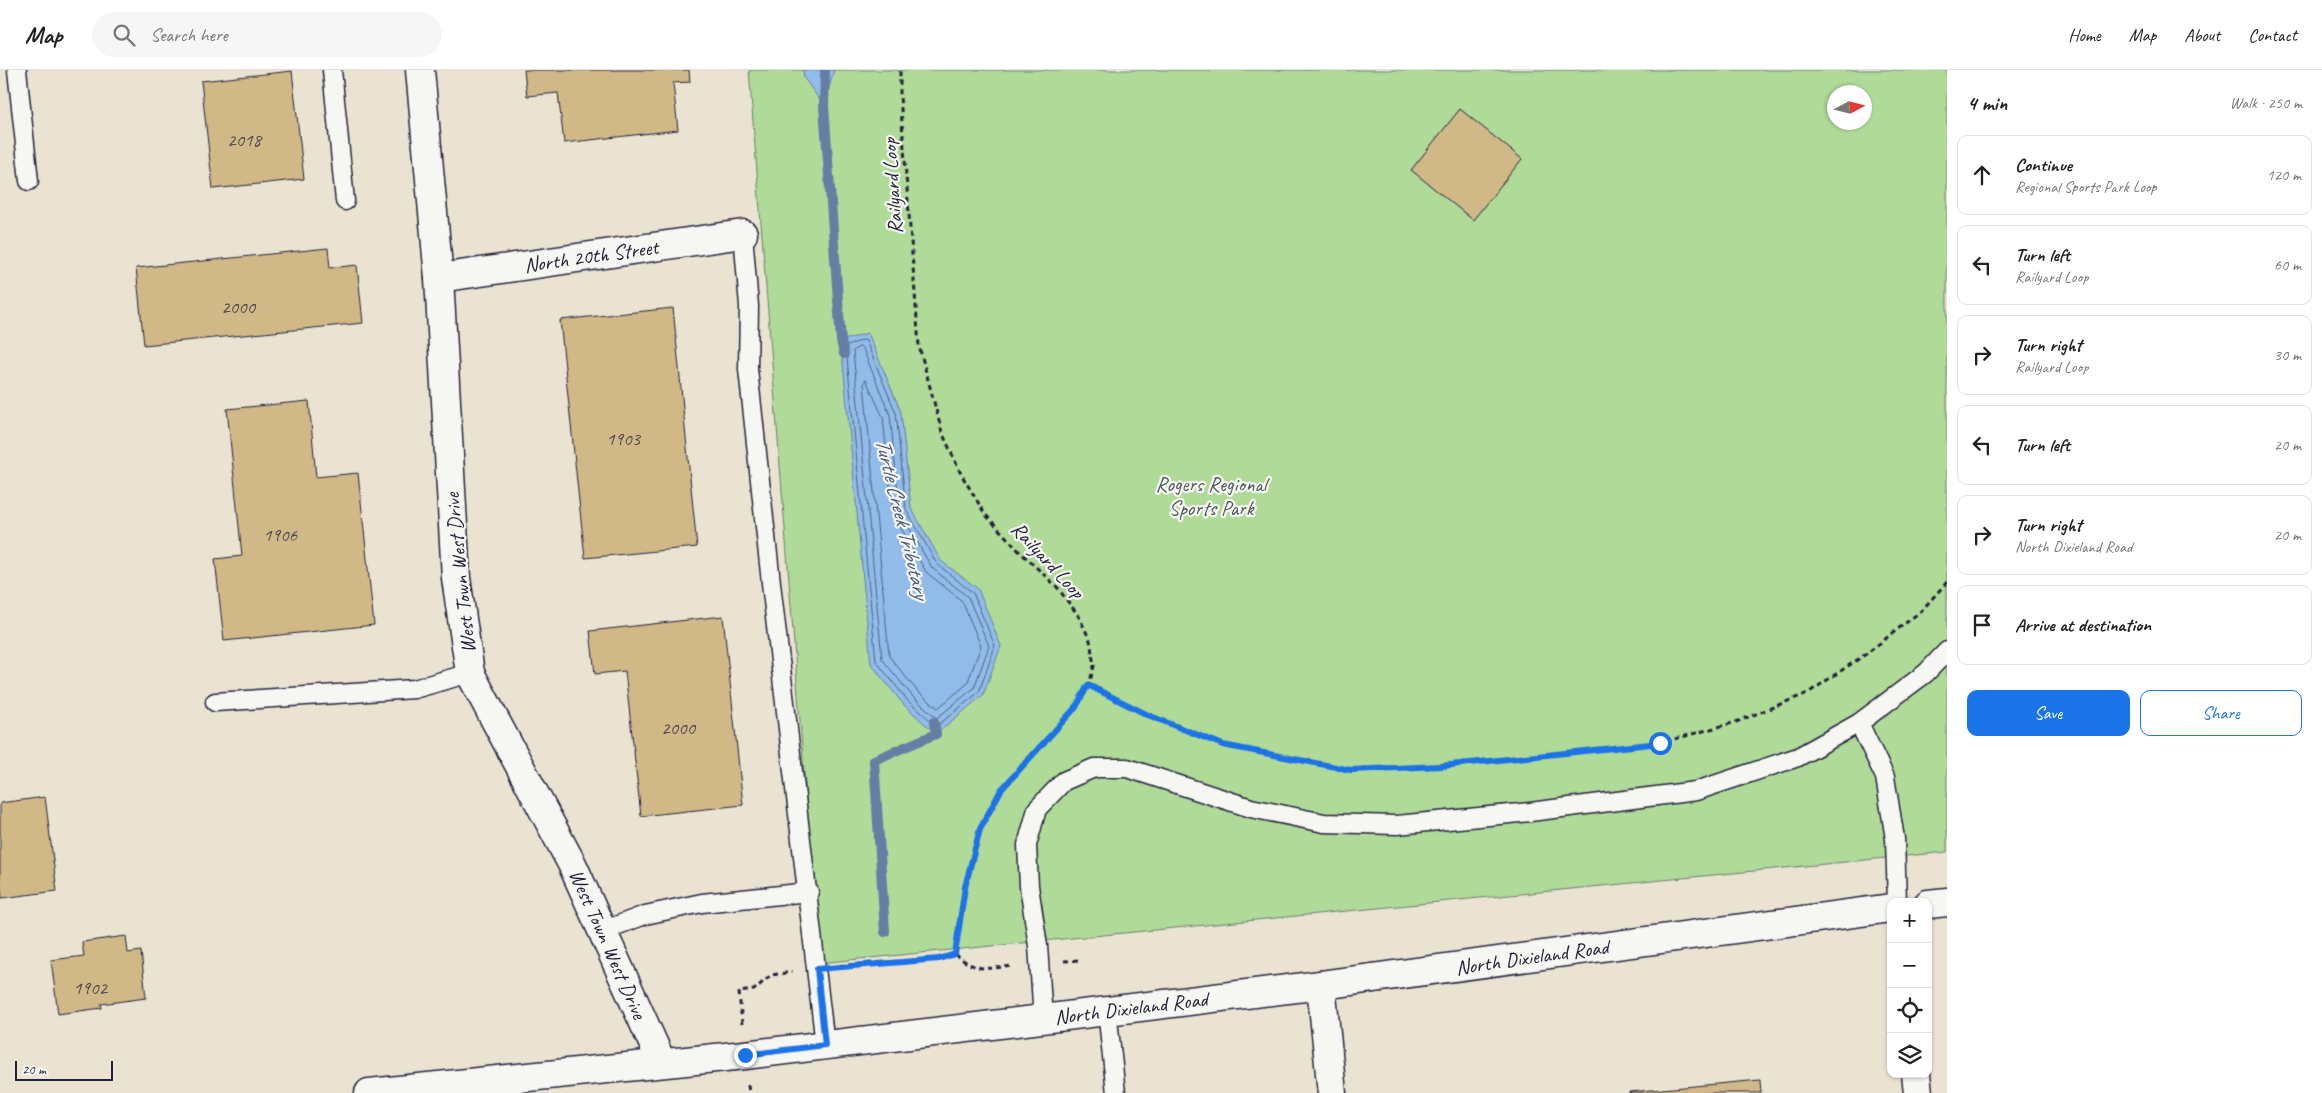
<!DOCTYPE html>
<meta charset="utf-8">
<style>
body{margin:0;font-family:Caveat,sans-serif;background:#f6f6f6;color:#222}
.controls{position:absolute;right:15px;bottom:15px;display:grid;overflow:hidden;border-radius:10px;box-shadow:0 1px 4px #0004}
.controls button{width:45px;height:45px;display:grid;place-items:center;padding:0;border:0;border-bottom:1px solid #e0e0e0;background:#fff;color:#222;font:25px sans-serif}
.compass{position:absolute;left:1827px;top:15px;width:45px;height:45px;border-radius:50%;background:#fff;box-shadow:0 1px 4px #0004;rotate:83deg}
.scale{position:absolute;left:15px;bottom:12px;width:98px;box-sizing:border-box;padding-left:5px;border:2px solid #22223b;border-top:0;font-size:14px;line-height:18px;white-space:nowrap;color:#22223b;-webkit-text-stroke:4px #f6f6f2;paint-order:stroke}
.stop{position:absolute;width:15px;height:15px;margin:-11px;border:4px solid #1a73e8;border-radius:50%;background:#fff}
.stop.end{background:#1a73e8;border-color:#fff;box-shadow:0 1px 5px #0008}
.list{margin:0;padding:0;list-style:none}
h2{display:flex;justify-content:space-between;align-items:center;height:65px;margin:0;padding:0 20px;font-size:21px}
h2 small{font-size:16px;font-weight:400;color:#767676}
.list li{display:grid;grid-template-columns:32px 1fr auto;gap:15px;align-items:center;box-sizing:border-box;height:80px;margin:0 10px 10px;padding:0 10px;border:1px solid #e0e0e0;border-radius:10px}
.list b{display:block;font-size:19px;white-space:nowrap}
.list p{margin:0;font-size:16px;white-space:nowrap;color:#767676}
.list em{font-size:16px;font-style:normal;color:#767676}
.actions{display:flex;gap:10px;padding:15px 20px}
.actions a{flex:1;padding:11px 0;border:1px solid #1a73e8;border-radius:10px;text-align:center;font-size:18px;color:#1a73e8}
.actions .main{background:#1a73e8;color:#fff}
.icon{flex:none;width:28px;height:28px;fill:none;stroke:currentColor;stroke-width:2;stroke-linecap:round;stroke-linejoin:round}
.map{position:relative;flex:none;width:1947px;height:1023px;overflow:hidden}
header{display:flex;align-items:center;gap:30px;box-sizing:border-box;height:70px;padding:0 25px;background:#fff;border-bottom:1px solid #e0e0e0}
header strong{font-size:24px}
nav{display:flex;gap:28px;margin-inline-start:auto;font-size:18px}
.search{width:350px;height:45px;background:#f6f6f6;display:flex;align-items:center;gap:12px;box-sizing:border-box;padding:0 18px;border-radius:28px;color:#767676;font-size:19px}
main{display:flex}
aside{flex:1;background:#fff}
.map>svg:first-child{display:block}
.green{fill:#afda98;stroke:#687e6a;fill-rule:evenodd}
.water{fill:#91bcea;stroke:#657ea4}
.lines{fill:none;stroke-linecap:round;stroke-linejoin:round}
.shore{stroke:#4e6081;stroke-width:1}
.stream{stroke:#657ea4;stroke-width:10}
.building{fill:#d0b887;stroke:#22223b}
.lane-casing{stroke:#22223b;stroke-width:21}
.street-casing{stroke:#22223b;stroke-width:31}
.secondary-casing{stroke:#22223b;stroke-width:31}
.path{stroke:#22223b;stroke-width:3;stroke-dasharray:5 4;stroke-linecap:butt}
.lane{stroke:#f6f6f2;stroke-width:18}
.street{stroke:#f6f6f2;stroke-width:28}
.secondary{stroke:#f6f6f2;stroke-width:28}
.route{stroke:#1a73e8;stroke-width:6}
.labels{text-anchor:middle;stroke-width:4.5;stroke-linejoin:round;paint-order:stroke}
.number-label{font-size:19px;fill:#4e484e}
.street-label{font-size:21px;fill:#22223b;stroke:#f6f6f2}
.park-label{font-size:21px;fill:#4c5957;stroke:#f6f6f2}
.water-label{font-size:22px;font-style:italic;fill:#495878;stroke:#f6f6f2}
</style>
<header>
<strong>Map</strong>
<div class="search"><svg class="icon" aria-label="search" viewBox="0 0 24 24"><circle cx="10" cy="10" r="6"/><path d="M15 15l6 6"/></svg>Search here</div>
<nav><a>Home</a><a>Map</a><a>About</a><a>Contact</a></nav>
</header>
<main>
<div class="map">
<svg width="1947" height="1023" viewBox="0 0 1947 1023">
<rect width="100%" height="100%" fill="#ebe3d2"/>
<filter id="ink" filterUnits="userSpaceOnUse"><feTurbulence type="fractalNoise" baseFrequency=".02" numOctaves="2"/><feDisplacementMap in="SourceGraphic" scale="10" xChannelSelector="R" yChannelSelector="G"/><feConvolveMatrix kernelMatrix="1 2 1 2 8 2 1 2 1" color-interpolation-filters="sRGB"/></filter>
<g filter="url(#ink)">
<!-- green -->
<path class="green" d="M749,0H1947V782L819,893ZM1834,22H1864V52H1834Z"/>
<!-- water -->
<g class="water">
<path d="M803,0H834L824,36L804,8Z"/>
<path d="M868,263L901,342L911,438L941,491L978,519L1001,576L983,625L936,664L904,635L871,594L841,271Z"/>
</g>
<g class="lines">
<!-- shore -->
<g class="shore">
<path d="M863,270L866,271L896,343L906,439L937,494L973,523L995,576L979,622L937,656L908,631L876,591L846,277Z"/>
<path d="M860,277L863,279L890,345L900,442L932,498L968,527L989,576L974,618L937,648L913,627L882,589L853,281Z"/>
<path d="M866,310L883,347L893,444L926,502L962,531L981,576L967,614L938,638L918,622L889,586L864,313Z"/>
</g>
<!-- stream -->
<g class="stream">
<path d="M825,0L824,36L841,271L844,284"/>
<path d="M885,862L874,690L936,664L934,652"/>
</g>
</g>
<!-- building -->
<g class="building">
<path d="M524,0H689L690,12L673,13L678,60L564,73L558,23L527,26Z"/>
<path d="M292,1L304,109L213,119L201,11Z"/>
<path d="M1460,39L1522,89L1473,150L1411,100Z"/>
<path d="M328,178L330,198L357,195L363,253L144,275L136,198Z"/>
<path d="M673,238L697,477L585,488L560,250Z"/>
<path d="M309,331L316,407L358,403L374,555L224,571L215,489L242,486L227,339Z"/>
<path d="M723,546L743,735L641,746L625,601L595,604L590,561Z"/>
<path d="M45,727L57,821L2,828L0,812V733Z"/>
<path d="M126,866L128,883L141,881L146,928L101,934L102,938L58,944L51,890L84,886L82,872Z"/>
<path d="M1760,1010L1761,1023H1629V1022Z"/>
</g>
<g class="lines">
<defs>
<g id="lane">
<path d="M17,0L29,111"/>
<path d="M332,0L345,131"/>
<path d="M743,164L749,236L748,299L772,522L825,975"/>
<path d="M215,632L414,619L470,603"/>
<path d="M1859,653L1885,707L1895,769L1897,832"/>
<path d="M602,861L645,845L702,833L809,822"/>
<path d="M1107,940L1116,1023"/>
<path d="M1043,948L1038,876L1029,816L1027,775L1037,739L1064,711L1094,698H1127L1251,738L1324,753L1397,755L1530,742L1696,721L1798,687L1859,653L1926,603L1947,581"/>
</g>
<g id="street">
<path d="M420,0L439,208L456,508L470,603L572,794L662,993"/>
<path d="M439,208L743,164"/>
<path d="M1321,915L1332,1023"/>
<path d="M1916,1004L1918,1023"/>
</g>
<g id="secondary">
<path d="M1928,834L1947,832"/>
<path d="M369,1023L745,985L1321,915L1891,838"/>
</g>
</defs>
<!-- lane casing -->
<use href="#lane" class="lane-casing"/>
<!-- street casing -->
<use href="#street" class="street-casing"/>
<!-- secondary casing -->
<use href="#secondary" class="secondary-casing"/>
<!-- path -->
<g class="path">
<path d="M1089,615L1148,645L1223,675L1351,700L1441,696L1660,673L1736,652L1808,623L1866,584L1921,541L1947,512"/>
<path d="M955,884C976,902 986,899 1013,896"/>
<path d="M1064,891L1079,890"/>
<path d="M840,896L939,889L955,884L965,817L980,759L1001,720L1076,637L1089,615L1094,596L1090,570L1078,545L1057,517L1019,481L985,444L961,404L942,362L919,276L900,26V0"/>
<path d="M742,954L739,922L754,920L771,905L792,902"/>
<path d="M748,1015L749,1023"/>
</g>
<!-- lane -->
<use href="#lane" class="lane"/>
<!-- street -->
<use href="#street" class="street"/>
<!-- secondary -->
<use href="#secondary" class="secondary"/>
</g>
</g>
<g class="lines" filter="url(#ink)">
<!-- route -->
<path class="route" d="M745,985L825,975L817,899L939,889L955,884L965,817L980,759L1001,720L1076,637L1088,615L1148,645L1223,675L1351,700L1441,696L1660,673"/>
</g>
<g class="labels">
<!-- number labels -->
<g class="number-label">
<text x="244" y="76">2018</text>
<text x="238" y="243">2000</text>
<text x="623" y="375">1903</text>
<text x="280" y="471">1906</text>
<text x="678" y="664">2000</text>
<text x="90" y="924">1902</text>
</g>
<!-- street labels -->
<g class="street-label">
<text transform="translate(892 116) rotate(-94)" y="7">Railyard Loop</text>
<text transform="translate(591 186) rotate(-8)" y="7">North 20th Street</text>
<text transform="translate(1048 490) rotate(47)" y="7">Railyard Loop</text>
<text transform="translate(460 503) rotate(-96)" y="7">West Town West Drive</text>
<text transform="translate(608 874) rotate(66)" y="7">West Town West Drive</text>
<text transform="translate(1532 887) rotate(-8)" y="7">North Dixieland Road</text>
<text transform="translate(1131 938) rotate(-7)" y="7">North Dixieland Road</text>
</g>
<!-- park labels -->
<g class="park-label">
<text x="1211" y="421">Rogers Regional<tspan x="1211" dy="24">Sports Park</tspan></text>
</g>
<!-- water labels -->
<g class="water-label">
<text transform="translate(903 448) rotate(76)" y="8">Turtle Creek Tributary</text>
</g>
</g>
</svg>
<div class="controls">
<button>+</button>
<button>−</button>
<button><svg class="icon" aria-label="locate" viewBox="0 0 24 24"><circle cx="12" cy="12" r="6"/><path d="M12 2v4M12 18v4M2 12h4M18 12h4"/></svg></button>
<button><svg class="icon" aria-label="layers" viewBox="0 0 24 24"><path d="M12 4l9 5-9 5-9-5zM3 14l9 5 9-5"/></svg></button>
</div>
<svg class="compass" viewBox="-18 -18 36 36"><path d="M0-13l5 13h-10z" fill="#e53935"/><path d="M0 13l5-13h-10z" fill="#767676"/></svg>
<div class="scale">20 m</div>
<div class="stop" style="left:1660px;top:673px"></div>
<div class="stop end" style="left:745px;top:985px"></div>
</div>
<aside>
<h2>4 min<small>Walk · 250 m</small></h2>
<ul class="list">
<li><svg class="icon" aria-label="ahead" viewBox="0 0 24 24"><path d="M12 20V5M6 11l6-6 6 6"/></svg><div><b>Continue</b><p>Regional Sports Park Loop</p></div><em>120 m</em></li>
<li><svg class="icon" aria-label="left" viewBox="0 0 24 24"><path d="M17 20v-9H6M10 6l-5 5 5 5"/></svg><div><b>Turn left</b><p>Railyard Loop</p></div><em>60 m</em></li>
<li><svg class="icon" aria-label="right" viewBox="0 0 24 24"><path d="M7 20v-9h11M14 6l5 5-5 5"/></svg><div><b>Turn right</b><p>Railyard Loop</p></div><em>30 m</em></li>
<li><svg class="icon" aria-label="left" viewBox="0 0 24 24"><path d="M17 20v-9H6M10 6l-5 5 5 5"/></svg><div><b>Turn left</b></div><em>20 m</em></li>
<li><svg class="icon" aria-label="right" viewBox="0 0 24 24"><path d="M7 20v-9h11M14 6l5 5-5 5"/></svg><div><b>Turn right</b><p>North Dixieland Road</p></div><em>20 m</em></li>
<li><svg class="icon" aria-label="arrive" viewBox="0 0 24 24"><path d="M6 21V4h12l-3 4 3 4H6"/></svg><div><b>Arrive at destination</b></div></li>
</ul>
<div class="actions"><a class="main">Save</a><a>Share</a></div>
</aside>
</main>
